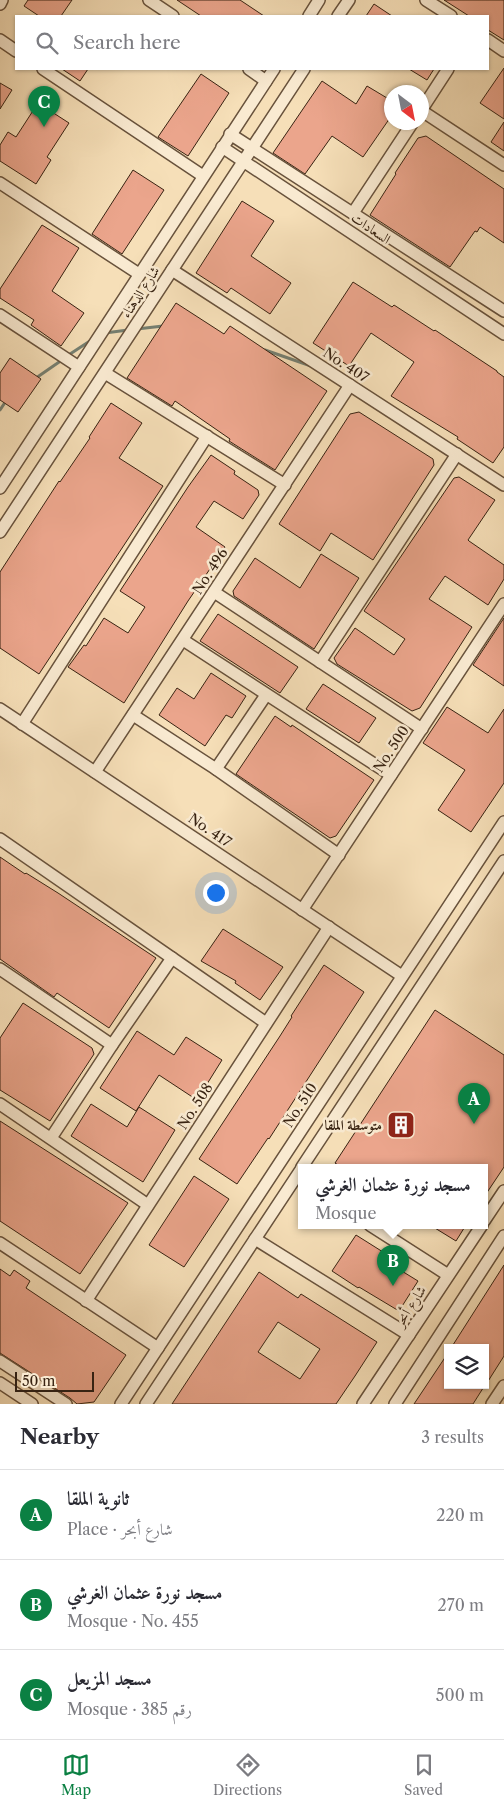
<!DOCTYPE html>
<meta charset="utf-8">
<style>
body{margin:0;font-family:"Libre Caslon Text",Amiri,serif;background:#f2f2f3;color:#2b2b33}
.controls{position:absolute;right:15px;bottom:15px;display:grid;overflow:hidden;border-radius:0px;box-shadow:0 1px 4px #0004}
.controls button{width:45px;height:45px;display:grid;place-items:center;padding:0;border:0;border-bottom:1px solid #e1e1e2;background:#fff;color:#2b2b33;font:25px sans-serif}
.compass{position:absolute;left:384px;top:85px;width:45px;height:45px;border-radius:50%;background:#fff;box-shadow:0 1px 4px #0004;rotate:148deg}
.scale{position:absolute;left:15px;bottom:12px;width:79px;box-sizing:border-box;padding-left:5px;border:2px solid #382312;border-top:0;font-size:14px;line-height:18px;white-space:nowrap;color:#382312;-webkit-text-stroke:4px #f9ead1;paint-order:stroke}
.you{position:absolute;left:215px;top:892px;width:18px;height:18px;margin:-12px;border:4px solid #fff;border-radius:50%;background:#1a73e8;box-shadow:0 0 0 8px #1a73e833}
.badge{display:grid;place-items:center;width:32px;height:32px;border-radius:50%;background:#0b8043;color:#fff;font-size:16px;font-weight:700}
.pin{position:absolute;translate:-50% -41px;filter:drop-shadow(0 1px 2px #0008)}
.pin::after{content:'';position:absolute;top:26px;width:18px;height:15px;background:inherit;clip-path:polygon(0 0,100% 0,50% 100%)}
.popup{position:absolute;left:298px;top:1164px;width:190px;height:65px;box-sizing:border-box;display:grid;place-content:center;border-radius:0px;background:#fff;filter:drop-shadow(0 1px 4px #0005);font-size:16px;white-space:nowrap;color:#7c7c81}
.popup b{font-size:19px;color:#2b2b33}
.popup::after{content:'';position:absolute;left:50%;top:100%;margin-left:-10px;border:10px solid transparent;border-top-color:#fff}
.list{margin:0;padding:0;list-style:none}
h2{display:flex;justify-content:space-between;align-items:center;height:65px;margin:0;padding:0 20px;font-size:21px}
h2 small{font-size:16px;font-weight:400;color:#7c7c81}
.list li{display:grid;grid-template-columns:32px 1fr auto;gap:15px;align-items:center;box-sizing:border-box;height:90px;padding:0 20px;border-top:1px solid #e1e1e2}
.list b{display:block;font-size:19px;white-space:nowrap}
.list p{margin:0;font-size:16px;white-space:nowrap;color:#7c7c81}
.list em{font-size:16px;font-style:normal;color:#7c7c81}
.icon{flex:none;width:28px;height:28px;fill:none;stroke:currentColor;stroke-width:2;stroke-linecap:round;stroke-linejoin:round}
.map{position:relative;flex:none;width:504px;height:1404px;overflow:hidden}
.search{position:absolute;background:#fff;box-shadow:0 1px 4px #0004;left:15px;right:15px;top:15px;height:55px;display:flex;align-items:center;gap:12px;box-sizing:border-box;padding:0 18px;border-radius:0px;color:#7c7c81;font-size:19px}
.sheet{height:335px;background:#fff}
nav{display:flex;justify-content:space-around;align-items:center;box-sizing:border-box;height:70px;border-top:1px solid #e1e1e2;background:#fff;font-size:14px;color:#7c7c81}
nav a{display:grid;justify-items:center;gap:2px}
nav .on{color:#0b8043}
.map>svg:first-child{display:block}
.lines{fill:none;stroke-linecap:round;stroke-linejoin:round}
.stream{stroke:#757f71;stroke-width:3}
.building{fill:#eba58c;stroke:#382312;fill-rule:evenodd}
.minor-casing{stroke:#68523c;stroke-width:14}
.minor{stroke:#f9ead1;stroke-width:11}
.labels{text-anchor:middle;stroke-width:5;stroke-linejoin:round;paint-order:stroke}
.street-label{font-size:14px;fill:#382312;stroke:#f9ead1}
.poi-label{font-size:14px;font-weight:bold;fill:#382312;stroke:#f9ead1;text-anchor:end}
</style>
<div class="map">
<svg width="504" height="1404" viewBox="0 0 504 1404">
<rect width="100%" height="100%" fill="#f6dfb8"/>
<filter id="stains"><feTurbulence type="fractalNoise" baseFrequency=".004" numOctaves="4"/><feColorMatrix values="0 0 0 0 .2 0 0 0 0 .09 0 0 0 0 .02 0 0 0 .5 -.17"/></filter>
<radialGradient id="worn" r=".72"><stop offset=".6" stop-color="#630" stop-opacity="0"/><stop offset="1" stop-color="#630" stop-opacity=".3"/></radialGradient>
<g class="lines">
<!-- stream -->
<g class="stream">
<path d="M137,329L163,326"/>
<path d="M105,333L128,330"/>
<path d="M265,350L311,366"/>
<path d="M67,356L93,339"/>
<path d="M36,378L62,360"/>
<path d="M0,410L6,401"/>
</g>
</g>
<!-- building -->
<g class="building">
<path d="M28,0H72L61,16H39L24,6Z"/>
<path d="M177,0H240L264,16H201Z"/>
<path d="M444,0H504V40L488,30V16H469Z"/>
<path d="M374,4L392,16H366Z"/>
<path d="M504,68V119L480,103Z"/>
<path d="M62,69H88L80,81Z"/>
<path d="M409,69H434L427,80Z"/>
<path d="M201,74L229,93L188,156L158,137Z"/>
<path d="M322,81L356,104L367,86L392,101V115L363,157L332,136L305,174L273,153Z"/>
<path d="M0,83L12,90L0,109Z"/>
<path d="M38,103L69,123L47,157L51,160L36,184L0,161V145L8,132L16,137Z"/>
<path d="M504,122V151L491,142Z"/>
<path d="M426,136L504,189V243L480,227L477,232L475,231L450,267L370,215L396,174L395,173L418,138Z"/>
<path d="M133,170L164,190L122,254L92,234Z"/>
<path d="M242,201L274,221L251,256L291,283L270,314L231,288L227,293L196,273Z"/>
<path d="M42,225L79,248L52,291L84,313L61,346L31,325L34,320L0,298V289Z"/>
<path d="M353,282L392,307L394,305L434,331L435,330L497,371V372L504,377V447L493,463L457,439L458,437L391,396L414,362L371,333L349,366L313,343Z"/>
<path d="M176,303L224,334L230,326L327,391L275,470L229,441L230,439L175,401L172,406L127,378Z"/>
<path d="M10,358L41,379L18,412L0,400V373Z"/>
<path d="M111,403L142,423L119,458L163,486L39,674L0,648V572L59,481L60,482L90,438L89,437Z"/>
<path d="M359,412L433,459L434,465L373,560L331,533L320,551L279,524L350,414Z"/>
<path d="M211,455L235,471L234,474L258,490L259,495L243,519L214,501L196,527L225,547L188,601L124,703L68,667L84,645L86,646L104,618L128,633L145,607L120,591L188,487Z"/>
<path d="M459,477L495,500L468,540L469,541L504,565V579L488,605L445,576L429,599L472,627L420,708L412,711L337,664L334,658L355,628L394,655L405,639L364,611L454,478Z"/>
<path d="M321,554L359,578L314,649L234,596L233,591L255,558L300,588Z"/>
<path d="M218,614L298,667L280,693L200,641Z"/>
<path d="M504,618V686L473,665Z"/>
<path d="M211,673L246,696L232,718L226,715L205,746L159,715L177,688L194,699Z"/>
<path d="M323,684L376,718L359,743L306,709Z"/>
<path d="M447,707L488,733L504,709V783L471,832L438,810L465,770L423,743Z"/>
<path d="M275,716L291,727L292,725L374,780L336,836L330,838L236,774Z"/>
<path d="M0,857L25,874L26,873L58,893L156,958L109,1028L57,993L54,997L0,959Z"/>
<path d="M223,929L283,967L260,1000L235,983L236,981L201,961Z"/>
<path d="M324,965L364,992L269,1139L268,1138L237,1184L199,1159L280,1036L292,1017L291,1016Z"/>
<path d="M23,1003L92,1048L94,1054L50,1121L0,1090V1038Z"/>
<path d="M435,1010L504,1055V1167L484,1197V1167H341L335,1163Z"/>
<path d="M137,1031L174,1055L186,1037L222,1060L197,1100L159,1075L136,1111L100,1088Z"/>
<path d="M91,1104L127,1127L139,1107L175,1130L143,1182L71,1136Z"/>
<path d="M0,1121L128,1203L80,1274L0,1221Z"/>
<path d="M194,1176L229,1199L184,1267L149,1245Z"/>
<path d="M430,1225H466L456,1241Z"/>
<path d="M356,1235L383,1252L379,1257L418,1281L399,1311L359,1287L358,1288L332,1271Z"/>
<path d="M504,1265V1356L485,1386V1348H451Z"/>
<path d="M0,1269L10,1276L14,1270L30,1281L26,1288L126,1355L94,1402L77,1404L70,1398L0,1353Z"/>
<path d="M259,1272L298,1298L301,1294L377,1342L355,1376L336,1404H172ZM278,1322L320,1349L300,1379L258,1352Z"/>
<path d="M448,1353V1385H485L473,1404H414Z"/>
</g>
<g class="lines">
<defs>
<g id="minor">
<path d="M149,0L173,16"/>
<path d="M426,0L451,16"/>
<path d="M0,4L2,0"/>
<path d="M309,16L319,0"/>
<path d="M338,16L349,0"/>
<path d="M0,40L16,51"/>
<path d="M488,40L504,51"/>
<path d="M43,69L203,176"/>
<path d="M249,69L266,81"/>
<path d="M422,109L448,69"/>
<path d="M422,111L504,165"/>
<path d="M230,134L504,311"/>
<path d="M222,147L504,334"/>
<path d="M0,183L139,274"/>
<path d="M353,213L413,122"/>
<path d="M172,270L504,485"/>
<path d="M0,315L79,367"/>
<path d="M105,373L285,485"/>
<path d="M0,488L274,69"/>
<path d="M0,532L304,69"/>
<path d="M214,592L422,729"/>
<path d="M183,640L391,775"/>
<path d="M320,662L457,454"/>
<path d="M0,709L402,976"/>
<path d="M133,715L216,769L339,855"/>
<path d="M22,724L207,436"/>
<path d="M216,769L266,695"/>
<path d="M95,772L350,385"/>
<path d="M0,839L266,1023"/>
<path d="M302,910L504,604"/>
<path d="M0,969L112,1045"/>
<path d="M0,1104L148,1205"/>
<path d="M51,1138L112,1045L172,958"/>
<path d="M302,1167L504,861"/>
<path d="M484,1221L504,1191"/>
<path d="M370,1225L448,1275"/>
<path d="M255,1239L409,1335"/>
<path d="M0,1243L158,1348"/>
<path d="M86,1301L329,927"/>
<path d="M0,1361L66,1404"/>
<path d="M0,1383L32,1404"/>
<path d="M121,1404L504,822"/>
<path d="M146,1404L302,1168"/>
<path d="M363,1404L482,1225"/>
<path d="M395,1404L504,1236"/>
<path d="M492,1404L504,1386"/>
</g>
</defs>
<!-- minor casing -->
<use href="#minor" class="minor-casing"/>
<!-- minor -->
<use href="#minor" class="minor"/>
</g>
<!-- icons -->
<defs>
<symbol id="building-square" viewBox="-11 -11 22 22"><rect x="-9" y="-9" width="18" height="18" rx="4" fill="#8f2418" stroke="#f9ead1"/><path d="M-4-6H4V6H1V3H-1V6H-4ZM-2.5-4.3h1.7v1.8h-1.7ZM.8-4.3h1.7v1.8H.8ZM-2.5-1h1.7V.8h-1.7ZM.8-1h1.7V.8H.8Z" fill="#fff"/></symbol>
</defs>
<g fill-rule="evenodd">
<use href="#building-square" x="385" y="1109" width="32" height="32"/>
</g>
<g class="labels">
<!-- street labels -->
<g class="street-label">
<text transform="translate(371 228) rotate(34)" y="5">السعادات</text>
<text transform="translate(140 292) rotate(-57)" y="5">شارع الدهناء</text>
<text transform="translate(346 365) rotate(33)" y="5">No. 407</text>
<text transform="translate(210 571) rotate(-57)" y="5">No. 496</text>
<text transform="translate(391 749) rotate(-57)" y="5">No. 500</text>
<text transform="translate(210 830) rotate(34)" y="5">No. 417</text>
<text transform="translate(300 1105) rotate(-57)" y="5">No. 510</text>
<text transform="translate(195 1106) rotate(-57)" y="5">No. 508</text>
<text transform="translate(410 1306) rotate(-57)" y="5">شارع أبحر</text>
</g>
<!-- poi labels -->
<g class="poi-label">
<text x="382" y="1130">متوسطة الملقا</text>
</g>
</g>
<rect width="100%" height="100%" filter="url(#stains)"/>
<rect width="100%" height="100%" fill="url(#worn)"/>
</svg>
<div class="controls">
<button><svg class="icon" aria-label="layers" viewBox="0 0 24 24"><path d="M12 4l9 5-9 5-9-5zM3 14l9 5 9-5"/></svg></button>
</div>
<svg class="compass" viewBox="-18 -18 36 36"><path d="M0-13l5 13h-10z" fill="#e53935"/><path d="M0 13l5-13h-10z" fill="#7c7c81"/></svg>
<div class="scale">50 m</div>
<div class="you"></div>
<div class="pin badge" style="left:474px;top:1124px">A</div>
<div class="pin badge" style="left:393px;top:1286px">B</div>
<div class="popup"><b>مسجد نورة عثمان الغرشي</b>Mosque</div>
<div class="pin badge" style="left:44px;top:127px">C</div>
<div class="search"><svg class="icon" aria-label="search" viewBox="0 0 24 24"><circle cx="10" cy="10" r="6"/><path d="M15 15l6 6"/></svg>Search here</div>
</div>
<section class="sheet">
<h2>Nearby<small>3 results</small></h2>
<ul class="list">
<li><span class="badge">A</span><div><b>ثانوية الملقا</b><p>Place · شارع أبحر</p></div><em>220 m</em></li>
<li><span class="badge">B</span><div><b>مسجد نورة عثمان الغرشي</b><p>Mosque · No. 455</p></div><em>270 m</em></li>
<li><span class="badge">C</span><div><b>مسجد المزيعل</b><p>Mosque · رقم 385</p></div><em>500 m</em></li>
</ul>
</section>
<nav>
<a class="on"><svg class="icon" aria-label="map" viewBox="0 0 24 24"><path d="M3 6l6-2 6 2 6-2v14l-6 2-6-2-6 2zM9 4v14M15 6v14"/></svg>Map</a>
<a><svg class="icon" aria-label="directions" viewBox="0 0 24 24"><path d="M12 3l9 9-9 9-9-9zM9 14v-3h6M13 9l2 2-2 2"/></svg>Directions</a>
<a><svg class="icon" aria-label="saved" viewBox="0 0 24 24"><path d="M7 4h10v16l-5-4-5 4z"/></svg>Saved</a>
</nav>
